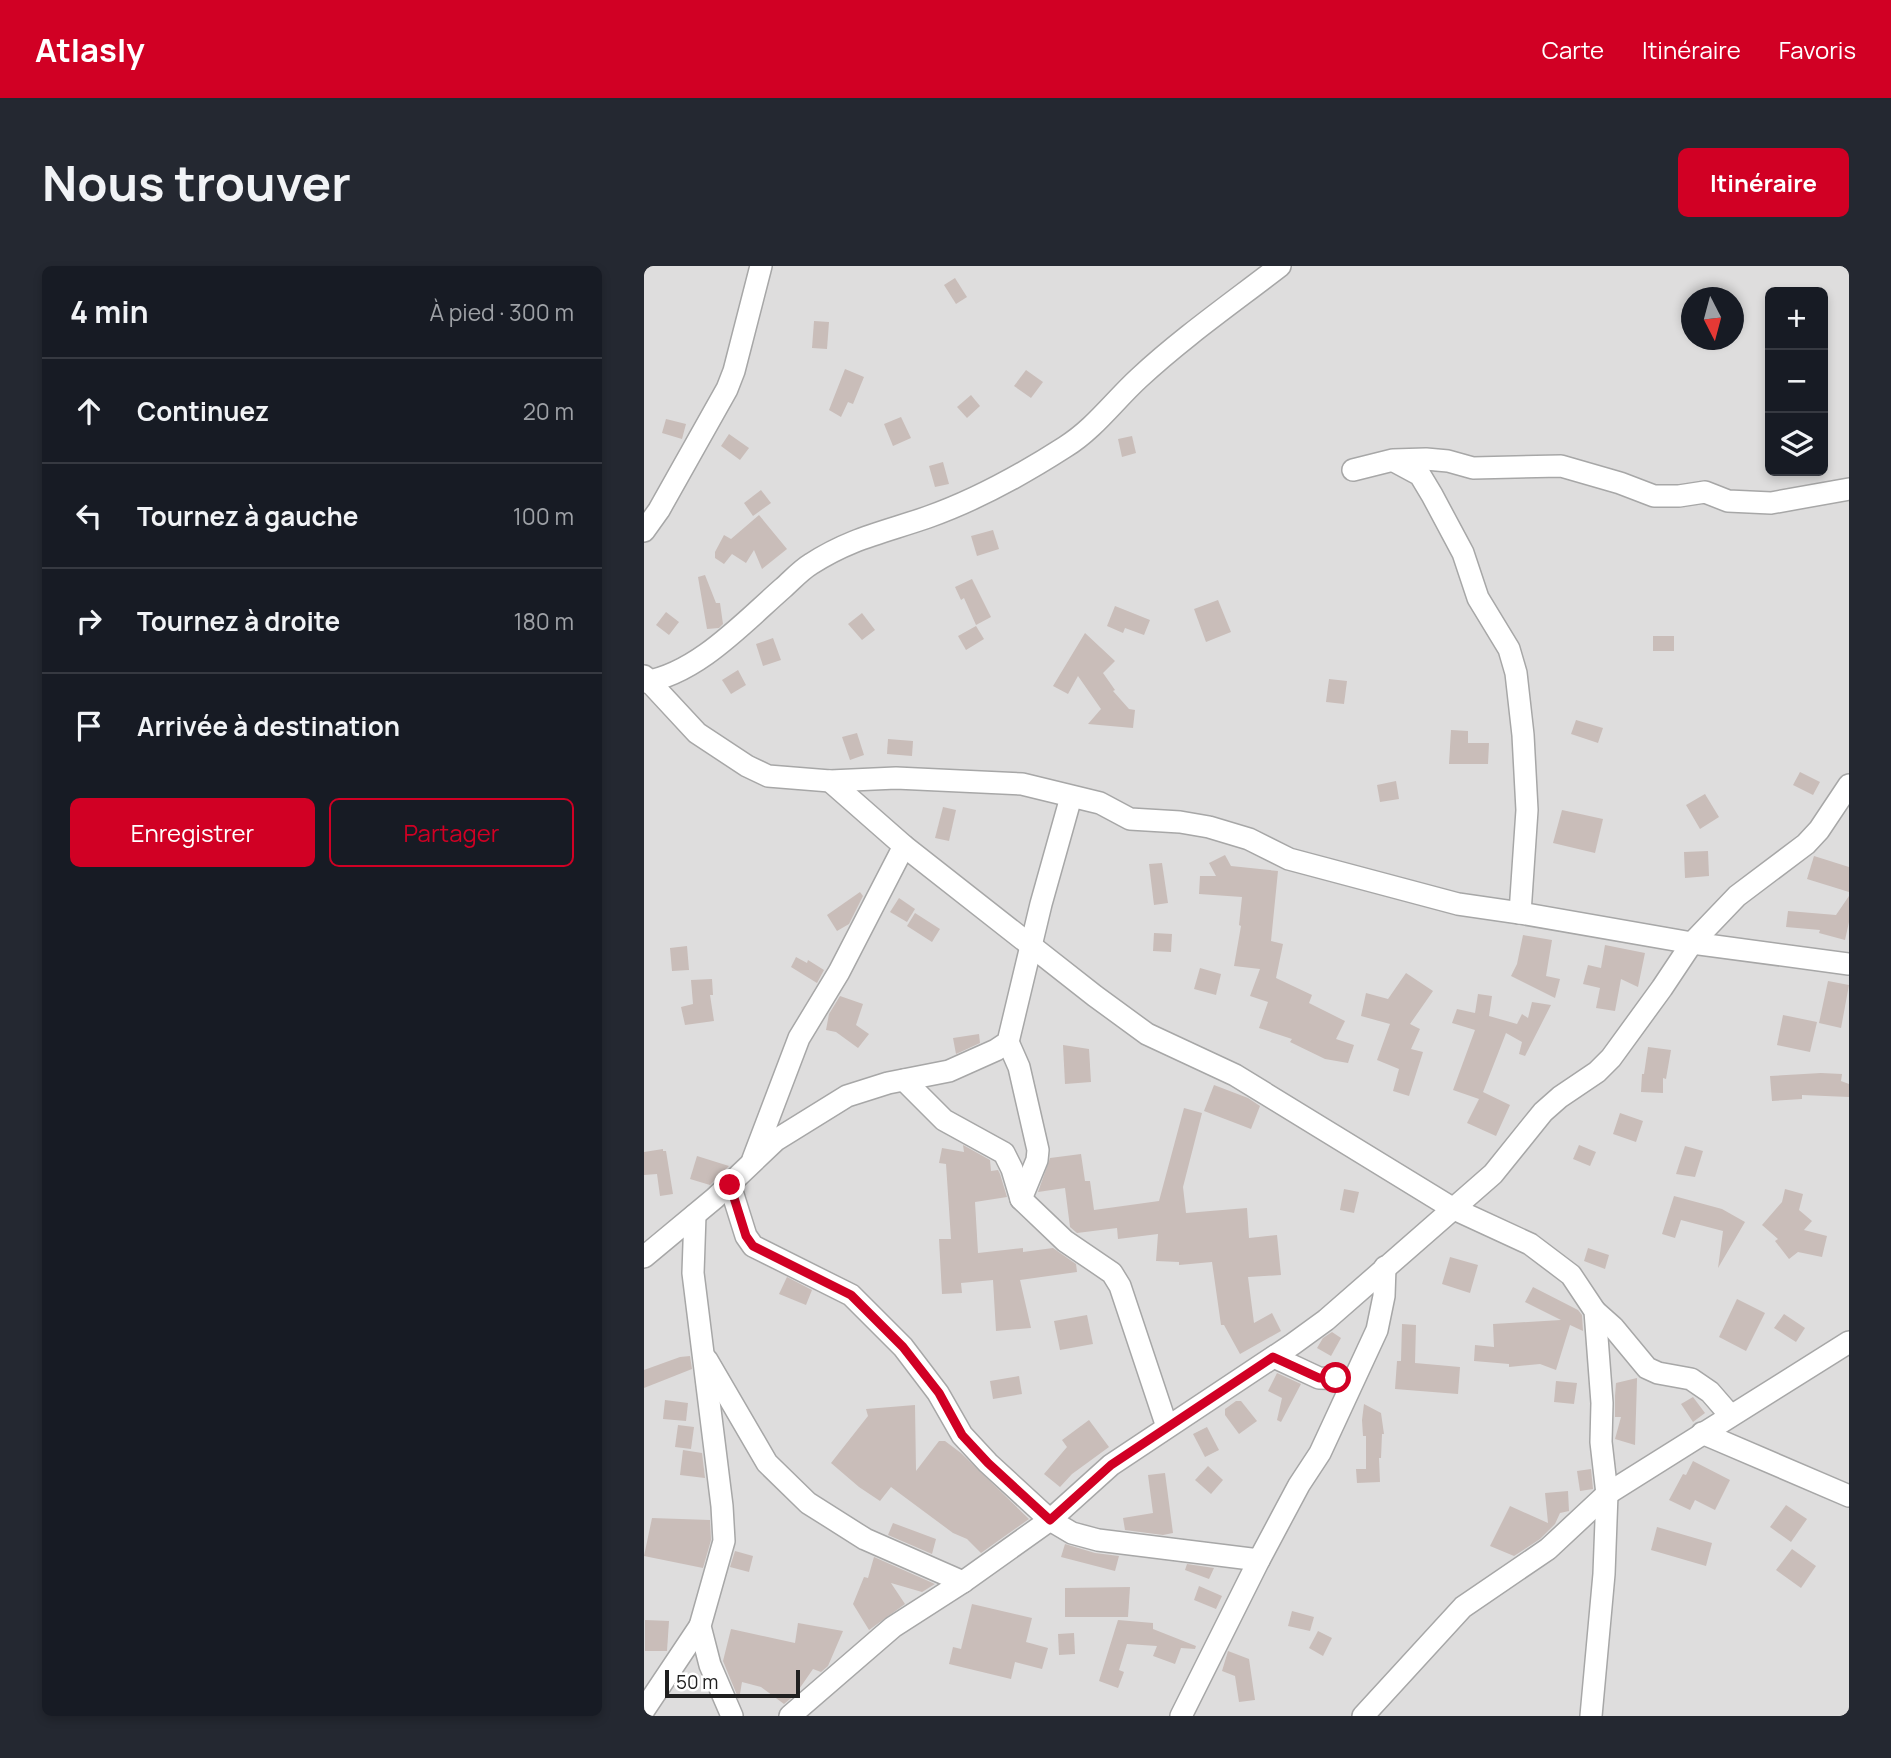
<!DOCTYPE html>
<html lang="fr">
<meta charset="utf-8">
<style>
body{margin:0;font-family:Manrope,sans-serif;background:#242831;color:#f1f3f6}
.controls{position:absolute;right:21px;top:21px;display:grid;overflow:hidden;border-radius:10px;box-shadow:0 4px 10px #0003}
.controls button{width:63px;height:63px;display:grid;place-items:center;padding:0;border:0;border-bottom:2px solid #363941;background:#171b24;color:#f1f3f6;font:35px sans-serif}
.compass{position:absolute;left:1037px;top:21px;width:63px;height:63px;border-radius:50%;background:#171b24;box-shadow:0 4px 10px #0003;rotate:174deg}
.scale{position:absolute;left:21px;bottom:18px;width:135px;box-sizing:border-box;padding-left:7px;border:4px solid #202020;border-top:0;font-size:19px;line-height:24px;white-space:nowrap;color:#202020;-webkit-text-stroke:5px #fff;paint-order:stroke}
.stop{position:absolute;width:21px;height:21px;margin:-16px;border:5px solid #d10024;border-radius:50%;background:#fff}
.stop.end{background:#d10024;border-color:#fff;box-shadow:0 2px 7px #0008}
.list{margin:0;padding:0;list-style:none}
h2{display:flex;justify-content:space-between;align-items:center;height:91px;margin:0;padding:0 28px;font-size:30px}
h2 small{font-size:23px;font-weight:400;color:#9ea1a6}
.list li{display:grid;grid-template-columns:46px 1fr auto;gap:21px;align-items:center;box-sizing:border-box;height:105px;padding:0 28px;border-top:2px solid #363941}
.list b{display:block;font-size:26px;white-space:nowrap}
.list em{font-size:23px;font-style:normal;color:#9ea1a6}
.actions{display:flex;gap:14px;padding:21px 28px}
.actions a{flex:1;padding:16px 0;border:2px solid #d10024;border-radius:10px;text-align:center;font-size:24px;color:#d10024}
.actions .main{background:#d10024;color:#fff}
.icon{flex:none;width:38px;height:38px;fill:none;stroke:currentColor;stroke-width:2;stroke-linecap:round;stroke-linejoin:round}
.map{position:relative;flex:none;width:1205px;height:1450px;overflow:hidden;border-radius:10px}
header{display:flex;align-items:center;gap:42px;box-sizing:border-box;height:98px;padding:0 35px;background:#d10024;color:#fff}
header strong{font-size:33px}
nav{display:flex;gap:38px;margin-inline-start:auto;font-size:24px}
.intro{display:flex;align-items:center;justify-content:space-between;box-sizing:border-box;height:168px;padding:0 42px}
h1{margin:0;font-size:49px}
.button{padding:18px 32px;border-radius:10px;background:#d10024;color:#fff;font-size:24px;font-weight:700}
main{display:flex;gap:42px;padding:0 42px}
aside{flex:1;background:#171b24;border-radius:10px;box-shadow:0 4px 10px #0003}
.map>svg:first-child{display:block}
.residential{fill:#dedddd;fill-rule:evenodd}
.building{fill:#c9bdb9}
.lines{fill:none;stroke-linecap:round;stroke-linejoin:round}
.street-casing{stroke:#a7a7a7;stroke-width:24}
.street{stroke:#fff;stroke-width:21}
.route{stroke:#d10024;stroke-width:9}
</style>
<header>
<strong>Atlasly</strong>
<nav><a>Carte</a><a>Itinéraire</a><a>Favoris</a></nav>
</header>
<div class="intro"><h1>Nous trouver</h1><a class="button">Itinéraire</a></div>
<main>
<aside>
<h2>4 min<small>À pied · 300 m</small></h2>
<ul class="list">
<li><svg class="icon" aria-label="ahead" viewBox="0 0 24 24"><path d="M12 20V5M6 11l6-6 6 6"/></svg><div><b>Continuez</b></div><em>20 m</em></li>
<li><svg class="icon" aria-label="left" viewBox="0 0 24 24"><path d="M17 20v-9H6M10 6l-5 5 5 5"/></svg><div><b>Tournez à gauche</b></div><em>100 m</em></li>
<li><svg class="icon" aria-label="right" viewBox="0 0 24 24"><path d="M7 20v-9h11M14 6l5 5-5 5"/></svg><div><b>Tournez à droite</b></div><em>180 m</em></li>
<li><svg class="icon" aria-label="arrive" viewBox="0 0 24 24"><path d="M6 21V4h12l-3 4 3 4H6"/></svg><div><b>Arrivée à destination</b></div></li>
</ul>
<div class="actions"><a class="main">Enregistrer</a><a>Partager</a></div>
</aside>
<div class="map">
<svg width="1205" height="1450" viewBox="0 0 1205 1450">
<rect width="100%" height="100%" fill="#f1ece6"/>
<!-- residential -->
<path class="residential" d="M0,0H1205V1450H0ZM1126,26H1179V205H1126ZM1048,32H1090V74H1048Z"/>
<!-- building -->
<g class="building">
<path d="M311,12L323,31L312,38L300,19Z"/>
<path d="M170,55L185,56L183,83L168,82Z"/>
<path d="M201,103L220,111L209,138L204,136L197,151L185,144Z"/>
<path d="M382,104L399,116L387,132L370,120Z"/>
<path d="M327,129L336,140L323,152L313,141Z"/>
<path d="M257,151L267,172L249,180L240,158Z"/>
<path d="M22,153L42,158L38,173L18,167Z"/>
<path d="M85,168L105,182L96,194L77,180Z"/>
<path d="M488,170L492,187L478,191L474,173Z"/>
<path d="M299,196L305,218L291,221L285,200Z"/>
<path d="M117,224L127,237L109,250L100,237Z"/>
<path d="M115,249L143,283L118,303L110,284L102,297L88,288L80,298L71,292V286L80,269L87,273Z"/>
<path d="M349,264L355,283L333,290L327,270Z"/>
<path d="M61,309L72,337H76L79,358L75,362L63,363L54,311Z"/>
<path d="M328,313L347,351L332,359L320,332L317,334L311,321Z"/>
<path d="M574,334L587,366L562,376L550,343Z"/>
<path d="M471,340L506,354L500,369L481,362L479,367L463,360Z"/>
<path d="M22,346L35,356L25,369L12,359Z"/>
<path d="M218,347L231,364L218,374L204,358Z"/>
<path d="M332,360L340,373L322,384L314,370Z"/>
<path d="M441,367L471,395L459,407L471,424L469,425L485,443L491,444L489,462L444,458L457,443L434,410L424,428L409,420Z"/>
<rect x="1009" y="370" width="21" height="15"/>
<path d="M129,372L137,394L119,400L112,378Z"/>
<path d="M94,404L102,419L87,428L78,414Z"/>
<path d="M685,413L703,415L700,438L682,436Z"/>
<path d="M932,454L959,462L954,477L927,468Z"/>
<path d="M807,464L824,465V477H845L844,498H805Z"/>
<path d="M213,467L220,489L206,494L198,471Z"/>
<path d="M244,473L269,475L268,490L243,488Z"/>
<path d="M1156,506L1176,516L1169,529L1149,519Z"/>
<path d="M752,515L755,533L736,536L733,519Z"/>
<path d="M1061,528L1075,551L1056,563L1042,539Z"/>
<path d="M299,541L312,544L305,575L291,572Z"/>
<path d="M918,544L959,553L951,587L909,577Z"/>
<path d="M1064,585L1065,610L1041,612L1040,586Z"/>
<path d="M581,589L587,600L634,605L627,675L639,678L632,712L668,729L665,737L701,755L692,773L710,779L704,797L681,793L646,776L648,773L615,762L624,736L606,730L616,703L590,700L597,660L595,659L598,631L555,628L556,610H572L565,597Z"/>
<path d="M1170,590L1205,601V626L1163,613Z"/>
<path d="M518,597L524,637L510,639L505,598Z"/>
<path d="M216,626L219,630L205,658L193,665L183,649Z"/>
<path d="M1205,630V656L1201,674L1175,667L1176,664L1142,661L1144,645L1192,649Z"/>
<path d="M255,632L271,643L263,656L246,646Z"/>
<path d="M271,647L296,663L288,676L263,660Z"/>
<path d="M510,667L528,668L527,686L509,685Z"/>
<path d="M879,669L908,674L902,710L916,713L911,732L867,710L873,698Z"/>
<path d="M961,679L1001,687L994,721L977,713L971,745L952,742L956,722L939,718L944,699L957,702Z"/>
<path d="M43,680L45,704L28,705L26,682Z"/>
<path d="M152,691L163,697L164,694L180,704L173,717L147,701Z"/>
<path d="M556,702L577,708L572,729L550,723Z"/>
<path d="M762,707L789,725L766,758L776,763L767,783L779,786L765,830L749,825L755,803L733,794L746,758L717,750L722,727L744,733Z"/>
<path d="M68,713L69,729H66L70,755L41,759L37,741L49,738L47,714Z"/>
<path d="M1184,715L1205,719L1197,762L1175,757Z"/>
<path d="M834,728L848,730L845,750L873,758L878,748L884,752L888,736L907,739L881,790L875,788L878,776L862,767L839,826L866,839L852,870L823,857L835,833L809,824L831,764L808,757L813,743L831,747Z"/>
<path d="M196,730L219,738L212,759L225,768L214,782L192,766L182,764L185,748Z"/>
<path d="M1139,749L1173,756L1166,786L1133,779Z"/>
<path d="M335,768L336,777L312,788L309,772Z"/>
<path d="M419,779L445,783L447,816L421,818Z"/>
<path d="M1004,781L1027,784L1022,813L1019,812V827L997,826L998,808H1000Z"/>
<path d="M1177,807L1198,808L1197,815L1205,818V831L1158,829V833L1128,835L1126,810Z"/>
<path d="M570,819L604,832L616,840L607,863L560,845Z"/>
<path d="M540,842L558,847L539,921L542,947L603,942L605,972L633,969L637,1009L604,1011L610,1057L628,1047L637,1065L596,1088L580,1059H577L568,996L535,999V996L512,995L514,968L474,973L473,962L433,967L426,961L421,922L394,926L406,892L437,888L441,915H446L450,944L515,935Z"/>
<path d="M976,847L999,855L992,876L969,868Z"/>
<path d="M319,879L346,894L347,905L354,904L356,908L363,931L331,936L334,987L379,982V986L409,982L432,998L433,1006L376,1014L387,1062L352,1065L349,1014L317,1017L318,1027L298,1028L295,973H307L302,898L295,897L298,882L320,886Z"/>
<path d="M935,879L952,886L946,900L929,893Z"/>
<path d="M1041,880L1059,885L1051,911L1032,908Z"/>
<path d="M19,883V885H22L29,928L16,930L13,908L0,909V886Z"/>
<path d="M53,890L85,900L66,919L46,913Z"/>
<path d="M700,923L715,926L710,947L696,944Z"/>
<path d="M1141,923L1159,928L1155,944L1168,955L1160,964L1183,970L1178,991L1154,986L1145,993L1131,975L1134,973L1118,959L1138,936Z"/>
<path d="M1030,930L1078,943L1101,956L1074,1002L1079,965L1037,954L1031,972L1018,968Z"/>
<path d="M944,982L965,989L961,1003L940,995Z"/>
<path d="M806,991L834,999L826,1027L798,1018Z"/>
<path d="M143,1011L168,1024L162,1039L135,1028Z"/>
<path d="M889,1021L934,1044L938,1049L939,1065L926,1059L912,1104L896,1098L865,1101V1098L830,1095L831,1079L850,1081L849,1058L917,1054L881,1036Z"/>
<path d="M1093,1033L1121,1047L1102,1085L1075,1071Z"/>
<path d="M1140,1048L1161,1062L1152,1076L1130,1062Z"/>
<path d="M443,1049L449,1078L416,1084L410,1055Z"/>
<path d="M758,1058L772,1059L771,1097L816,1101L814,1128L751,1123L753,1095H757Z"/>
<path d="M688,1066L697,1072L687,1090L673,1082L679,1072Z"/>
<path d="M46,1090L48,1103L0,1122V1104L36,1091Z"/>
<path d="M633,1107L657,1118L637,1156L633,1154L638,1132L624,1125Z"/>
<path d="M375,1110L378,1128L349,1133L346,1115Z"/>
<path d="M993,1112V1114L991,1179L971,1173L977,1151H971V1130L972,1117Z"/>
<path d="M912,1115L933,1117L930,1138L910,1136Z"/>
<path d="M1049,1131L1061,1147L1049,1156L1037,1138Z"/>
<path d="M21,1134L44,1137L42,1155L19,1153Z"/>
<path d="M592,1135H597L613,1155L595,1168L581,1149V1143Z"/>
<path d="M720,1138L737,1147L740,1168H738L737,1192H735L736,1216L713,1217L712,1203H722V1170H719L718,1154Z"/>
<path d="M271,1139L272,1205L295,1175H301L317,1187L385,1253L337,1287L323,1273L309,1267L247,1221L236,1235L215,1221L187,1197L224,1150L222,1143Z"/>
<path d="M445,1154L465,1181L428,1208L416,1221L400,1208L423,1181L418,1174Z"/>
<path d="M34,1159L50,1161L47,1183L31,1181Z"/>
<path d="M563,1161L575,1184L561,1191L549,1168Z"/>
<path d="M39,1184L58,1187L61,1212L36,1209Z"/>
<path d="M1049,1195L1086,1214L1071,1244L1051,1234L1046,1244L1025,1234L1039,1208L1042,1209Z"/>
<path d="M564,1200L579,1214L567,1228L551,1214Z"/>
<path d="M947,1203L949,1223L936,1225L933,1205Z"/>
<path d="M521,1207L529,1267L519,1269L481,1264L479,1252L509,1247L504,1209Z"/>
<path d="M924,1225L925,1245L916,1247L911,1258L896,1273L870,1290L846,1280L866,1240L904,1257L901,1227Z"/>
<path d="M1142,1239L1163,1253L1147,1276L1126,1261Z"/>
<path d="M8,1252L66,1254L67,1274L59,1302L0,1290Z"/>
<path d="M249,1257L292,1273L288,1288L244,1269Z"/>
<path d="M1013,1261L1068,1277L1062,1300L1007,1284Z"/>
<path d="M421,1278L451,1287L475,1290L471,1305L417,1291Z"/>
<path d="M1148,1283L1172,1300L1157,1322L1132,1304Z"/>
<path d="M91,1285L109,1290L105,1306L86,1301Z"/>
<path d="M230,1291L291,1318L278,1326L247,1317L261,1338L225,1364L209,1338L220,1311L224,1312Z"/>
<path d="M543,1298L570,1302L565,1313L541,1304Z"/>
<path d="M555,1320L578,1330L572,1343L550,1334Z"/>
<path d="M486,1321L484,1351H421V1322Z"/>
<path d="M328,1338L388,1352L382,1376L404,1382L398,1403L371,1396L367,1413L305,1398L309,1381L317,1383Z"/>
<path d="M648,1345L670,1351L666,1365L644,1360Z"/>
<path d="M1,1354L25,1355L23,1385H1Z"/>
<path d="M474,1354L509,1357V1363L552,1380L551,1383L537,1382L531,1398L509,1390L513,1380L483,1378L475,1404L480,1406L474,1422L455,1415Z"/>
<path d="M154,1357L199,1365L184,1400L177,1406L169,1403L151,1429L140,1438L117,1421L98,1416L95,1434L79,1395L87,1363L151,1377Z"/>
<path d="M674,1365L688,1372L679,1390L665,1382Z"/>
<path d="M430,1367L431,1388L415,1389L414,1368Z"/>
<path d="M584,1385L605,1393L611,1434L595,1436L591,1410L578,1405Z"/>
</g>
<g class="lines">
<defs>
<g id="street">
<path d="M750,195L776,209L788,229L819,287L834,332L865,383L872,407L879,469L883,544L876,647"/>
<path d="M709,204L749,194L782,193L804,195L829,202L917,200L976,217L1010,230H1035L1061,226L1084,235L1127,237L1205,223"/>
<path d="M0,265L15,244L83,123L90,105L117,0"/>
<path d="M0,410L53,467L103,500L124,510L186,515L252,512L378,518L456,537L486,553L536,556L565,561L605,573L645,593L814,638L876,647L1048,677L1205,698"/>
<path d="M0,416C53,408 100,356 139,322C148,314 157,304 167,298C207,272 241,266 284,251C332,234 379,208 421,181C450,163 470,135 495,112C538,72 588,37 636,0"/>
<path d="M186,515L260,580L451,730L503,768L591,809L808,942L886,978L927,1009L951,1045L958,1137L957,1176L963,1228L960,1308L947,1450"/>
<path d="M364,776L375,801L394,884L393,894L377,933"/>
<path d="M260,814L300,854L360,887L368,903L377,933L421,975L468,1007L476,1020L523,1161"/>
<path d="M109,893L155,772L195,706L260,580"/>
<path d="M86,919L102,970L109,980L207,1029L259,1081L294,1127L318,1169L344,1197L406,1254L428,1267L454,1274L615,1294"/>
<path d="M51,949L49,1007L78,1240L80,1275L56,1360L66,1399L88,1450"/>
<path d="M0,991L71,932L132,874L203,830L244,817L305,805L352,784L364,776L397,638L427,531"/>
<path d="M951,1045L969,1061L1003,1102L1014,1107L1047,1113L1066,1126L1086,1149"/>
<path d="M630,1091L675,1112L709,1113"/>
<path d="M63,1094L123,1197L164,1237L221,1273L319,1316"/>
<path d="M1058,1167L1205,1230"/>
<path d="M0,1444L56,1360"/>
<path d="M146,1450L249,1361L319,1316L406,1254L467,1199L649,1078L682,1054L849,908L899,846L916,831L953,806L967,792L1018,722L1048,677L1093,630L1162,578L1175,564L1205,519"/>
<path d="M537,1450L615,1294L655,1219L676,1187L733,1064L740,1030L741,1001"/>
<path d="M719,1450L819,1341L904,1283L963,1228L1205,1076"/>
</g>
</defs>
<!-- street casing -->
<use href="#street" class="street-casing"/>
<!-- street -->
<use href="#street" class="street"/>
</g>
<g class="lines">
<!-- route -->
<path class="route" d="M86,919L102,970L109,980L207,1029L259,1081L295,1127L318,1169L344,1197L406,1254L467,1199L629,1091L675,1112H692"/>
</g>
</svg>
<div class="controls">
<button>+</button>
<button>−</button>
<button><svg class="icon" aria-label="layers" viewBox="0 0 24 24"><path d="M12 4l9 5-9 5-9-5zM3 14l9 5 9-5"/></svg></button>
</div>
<svg class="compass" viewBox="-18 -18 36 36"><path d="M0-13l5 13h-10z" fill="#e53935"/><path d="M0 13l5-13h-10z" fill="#9ea1a6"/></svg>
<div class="scale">50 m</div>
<div class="stop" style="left:692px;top:1112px"></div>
<div class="stop end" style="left:86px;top:919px"></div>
</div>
</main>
